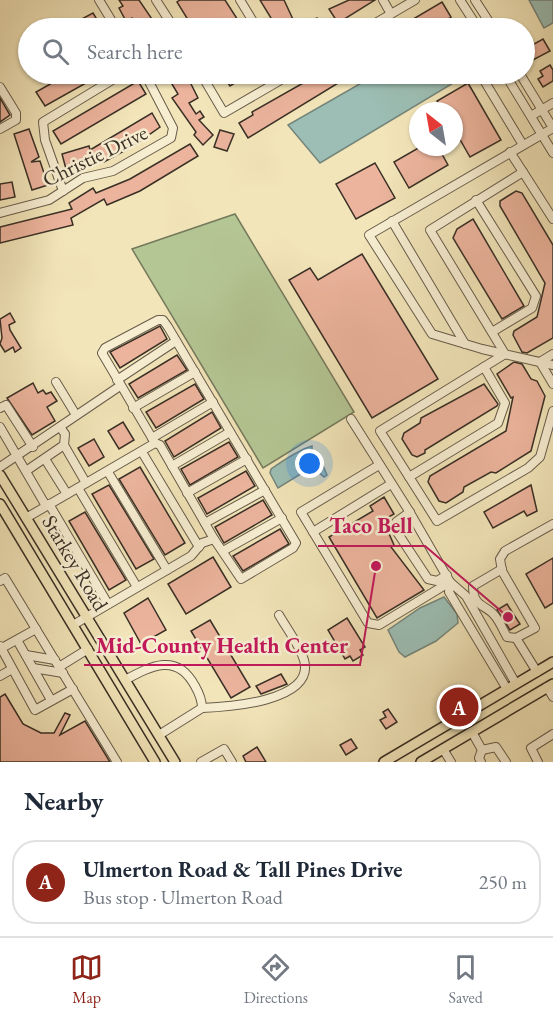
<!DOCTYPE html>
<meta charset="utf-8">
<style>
body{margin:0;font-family:"EB Garamond",serif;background:#f6f6f7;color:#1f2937}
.compass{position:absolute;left:409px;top:102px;width:54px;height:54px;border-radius:50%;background:#fff;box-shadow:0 2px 4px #0004;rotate:329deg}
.you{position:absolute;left:310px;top:464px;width:21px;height:21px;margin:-15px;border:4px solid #fff;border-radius:50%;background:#1a73e8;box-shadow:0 0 0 9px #1a73e833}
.badge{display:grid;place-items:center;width:39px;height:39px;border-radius:50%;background:#8f2418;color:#fff;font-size:20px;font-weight:700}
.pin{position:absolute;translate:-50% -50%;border:3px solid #fff;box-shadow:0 2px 6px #0006}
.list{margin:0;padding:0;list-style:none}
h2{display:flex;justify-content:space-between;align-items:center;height:78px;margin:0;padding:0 24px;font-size:26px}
h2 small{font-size:20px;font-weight:400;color:#747a83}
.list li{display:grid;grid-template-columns:39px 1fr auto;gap:18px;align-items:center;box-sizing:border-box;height:84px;margin:0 12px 12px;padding:0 12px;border:2px solid #e0e1e3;border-radius:24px}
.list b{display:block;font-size:22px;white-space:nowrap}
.list p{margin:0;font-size:20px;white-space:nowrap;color:#747a83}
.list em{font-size:20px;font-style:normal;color:#747a83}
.icon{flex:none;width:33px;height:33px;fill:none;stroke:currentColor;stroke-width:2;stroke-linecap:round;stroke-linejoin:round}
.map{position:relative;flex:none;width:553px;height:762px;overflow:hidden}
.search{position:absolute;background:#fff;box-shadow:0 2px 4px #0004;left:18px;right:18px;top:18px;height:66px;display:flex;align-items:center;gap:15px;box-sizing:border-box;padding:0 21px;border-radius:33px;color:#747a83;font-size:22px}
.sheet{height:174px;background:#fff}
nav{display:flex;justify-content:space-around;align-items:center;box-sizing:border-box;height:84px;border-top:2px solid #e0e1e3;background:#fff;font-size:16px;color:#747a83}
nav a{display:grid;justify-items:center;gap:3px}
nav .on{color:#8f2418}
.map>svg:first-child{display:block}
.green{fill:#b4c694;stroke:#767a5c;stroke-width:1.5}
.water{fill:#9cbeb4;stroke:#74857b;stroke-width:1.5}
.building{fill:#ecb49d;stroke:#392f25;stroke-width:1.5}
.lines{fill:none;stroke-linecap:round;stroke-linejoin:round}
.minor-casing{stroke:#675c4a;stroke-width:10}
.major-casing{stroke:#392f25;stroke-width:12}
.minor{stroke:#f7eed2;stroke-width:8}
.major{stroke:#f2e5b9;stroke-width:9}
.labels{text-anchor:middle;stroke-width:5;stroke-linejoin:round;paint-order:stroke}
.street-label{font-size:21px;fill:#392f25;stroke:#f7eed2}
.leader{fill:none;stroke:#c2185b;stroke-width:2}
.callout-dot{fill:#c2185b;stroke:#f7eed2;stroke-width:2}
.callout-label{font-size:22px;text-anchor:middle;font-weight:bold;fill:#c2185b;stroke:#f7eed2;stroke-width:5;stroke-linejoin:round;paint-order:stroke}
</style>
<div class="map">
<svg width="553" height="762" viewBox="0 0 553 762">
<rect width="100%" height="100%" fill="#f2e5b9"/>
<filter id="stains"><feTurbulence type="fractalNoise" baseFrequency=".00333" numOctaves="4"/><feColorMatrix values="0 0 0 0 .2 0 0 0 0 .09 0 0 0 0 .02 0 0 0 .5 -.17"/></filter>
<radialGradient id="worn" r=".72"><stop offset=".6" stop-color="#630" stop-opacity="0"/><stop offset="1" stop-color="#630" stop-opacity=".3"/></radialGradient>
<!-- green -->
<path class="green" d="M235,214L354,412L263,468L132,249Z"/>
<!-- water -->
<g class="water">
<path d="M529,0H553V23L544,28Z"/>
<path d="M377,74H450L455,82L320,163L288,125Z"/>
<path d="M312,446V453L321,461L327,475L324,477L312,467L278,488L270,473L271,469C281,462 301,449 312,446Z"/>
<path d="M444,597L457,614L458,623L436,641L405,657L399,652L388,630L420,608Z"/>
</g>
<!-- building -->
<g class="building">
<path d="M119,0H139L158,28H138L132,18L126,21L119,8L123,6Z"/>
<path d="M180,0H225L243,28H193L177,2Z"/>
<path d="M260,0H284L297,28H277Z"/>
<path d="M349,0H375L338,23L329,9Z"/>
<path d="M442,2L451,17L442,23L432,28H398Z"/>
<path d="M93,13L102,28H83L78,21Z"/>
<path d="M317,18L323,28H297Z"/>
<path d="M543,39L550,51L531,61L525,49Z"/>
<path d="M550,65L553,70V81L543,87L538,79L543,76L540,71Z"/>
<path d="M68,74H102L45,106L36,92Z"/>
<path d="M166,74H185L190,82L198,98L189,103L196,114L200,111L204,117L199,120L213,135L203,145L194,135L196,132L172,98L178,94Z"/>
<path d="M222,74H240L243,78L230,86Z"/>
<path d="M319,74H353L248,138L239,123L253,115L252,112Z"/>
<path d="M138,81L146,94L61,144L53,131Z"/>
<path d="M468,83L501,140L470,157L454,129V111H443L437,101Z"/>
<path d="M0,98L10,115L0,122Z"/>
<path d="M152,113L160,127L133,146L104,162L102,158L66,169L62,154L89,146L90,150Z"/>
<path d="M29,129L39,157L31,162L40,161L48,185L32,190L14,134Z"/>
<path d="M220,130L234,134L227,151L214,147Z"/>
<path d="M190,144L198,156L140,191L107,205L104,199L71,218L73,225L0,243V227L72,209L69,203L93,188L96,193L130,179Z"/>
<path d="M420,147H438L448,165L409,188L394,162Z"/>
<path d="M375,163L395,198L356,219L336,184Z"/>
<path d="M12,182L15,197L0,200V184Z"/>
<path d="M516,191L522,193L553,245V338L527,353L522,352L513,335L514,331L537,317L545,283L500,206V201Z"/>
<path d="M473,219L524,306L502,319L453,238L457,229Z"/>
<path d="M362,254L438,379L372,418L289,280L310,268L318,280Z"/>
<path d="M10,313L15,322L9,325L10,330L21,348L15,352L13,347L5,352L0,344L2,338L0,319Z"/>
<path d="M160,326L167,339L120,368L110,352Z"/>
<path d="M177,355L187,370L138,398L129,384Z"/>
<path d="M514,362L522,364L531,379L537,381L545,396L531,451L496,473L491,472L464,487L463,492L446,503L439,501L428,482L430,476L506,431L513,397L511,398L497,374Z"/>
<path d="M33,383L38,393L43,390L46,394L51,392L57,401L47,407L55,421L32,435L7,398Z"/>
<path d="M195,384L204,399L156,428L146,412Z"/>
<path d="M484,384L498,404L497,406L425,450V453L417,457L412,455L402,439L404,433L420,423L421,418Z"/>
<path d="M212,412L221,428L174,457L165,441Z"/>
<path d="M123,422L134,440L119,449L108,431Z"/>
<path d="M94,439L104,457L89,466L78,448Z"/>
<path d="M229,442L238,457L190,485L181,469Z"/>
<path d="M140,467L185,543L165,555L119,479Z"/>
<path d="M246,471L255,486L207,514L198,498Z"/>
<path d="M109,485L154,559L136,569L92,494Z"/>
<path d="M531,485L537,511L527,516L524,511L493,528L484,512Z"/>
<path d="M384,497L394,514L383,520L394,545L391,547L424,590L377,618L329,537L373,511L370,506Z"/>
<path d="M263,500L272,515L224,543L215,527Z"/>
<path d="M85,512L126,580L109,590L69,521Z"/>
<path d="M280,529L289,544L243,571L233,556Z"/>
<path d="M213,557L231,587L186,614L168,584Z"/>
<path d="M553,558V603L545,608L526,574Z"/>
<path d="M148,598L166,630L141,644L124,613Z"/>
<path d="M507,604L520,624L510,630L497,610Z"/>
<path d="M347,618L365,647L360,650L363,655L353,661L350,656L345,659L328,630Z"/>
<path d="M210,620L250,687L231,698L191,631Z"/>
<path d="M281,674L287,684L261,694L256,686Z"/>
<path d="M5,694L23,724L41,733H54L65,713L70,715L60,735L85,721L110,762H0V697Z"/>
<path d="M388,709L397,722L386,729L380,720L386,717L383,712Z"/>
<path d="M351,739L357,748L346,755L340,745Z"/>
<path d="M257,747L266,762H246L243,756Z"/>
</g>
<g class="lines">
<defs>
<g id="minor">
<path d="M99,0L116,28"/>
<path d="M156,0L174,28"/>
<path d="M240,0L257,28"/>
<path d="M383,0L391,14"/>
<path d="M460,0L478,28"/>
<path d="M475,0L493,28"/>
<path d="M367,28L415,0"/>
<path d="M201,74L224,113L291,74"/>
<path d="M505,74L553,153"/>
<path d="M520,74L553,128L369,235L432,334L482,349L553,365"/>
<path d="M485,82L523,145"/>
<path d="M0,87L16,113V120L0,129"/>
<path d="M531,116L553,103"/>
<path d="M510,152L523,172"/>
<path d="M63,191L45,140L43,122L122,74"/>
<path d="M476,200L536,296L532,308L492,332"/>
<path d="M0,213L49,200L83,178L113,171L171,138L173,128L145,74"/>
<path d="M553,219L523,172L430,230L505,354L380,431L437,521L528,468L540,457L553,411"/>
<path d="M392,221L465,344"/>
<path d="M553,354L540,362L553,384"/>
<path d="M117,380L176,341"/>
<path d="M56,382L76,415"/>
<path d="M0,408L6,405L33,447"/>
<path d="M133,408L195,372"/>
<path d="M351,419L409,511L450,582L379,625L368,623L301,512L379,465"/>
<path d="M0,427L46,506"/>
<path d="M152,438L213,402"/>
<path d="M64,445L86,483"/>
<path d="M142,452L199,547"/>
<path d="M45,459L67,494"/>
<path d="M172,466L230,432"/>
<path d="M0,467L120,386"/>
<path d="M26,471L64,445L65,434L60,427"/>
<path d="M108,472L167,570"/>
<path d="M409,477L498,423L505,403L484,367"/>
<path d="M78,488L137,587"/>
<path d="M187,493L247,459"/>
<path d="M49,504L108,604"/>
<path d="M410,512L396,522L397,532L428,579L437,581L447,575"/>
<path d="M26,518L155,443L160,445L214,539"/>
<path d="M205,523L265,490"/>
<path d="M313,532L391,484"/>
<path d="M223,551L282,518"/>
<path d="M502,569L473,586C473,608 486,604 495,616C500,622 503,630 507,637L516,638"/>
<path d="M0,581L5,578L59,667"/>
<path d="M73,625L191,556L202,543L214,539L241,579L293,548L296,543L168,327L163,320H158L105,348L102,353L155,443"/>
<path d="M17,640L51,700"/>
<path d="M0,646L35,710L73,689"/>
<path d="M0,649L36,629"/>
<path d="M88,649L59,667L117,762"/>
<path d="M26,655L55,660"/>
<path d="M33,668L63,673"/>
<path d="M537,672L516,638L535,628L502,571L500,559L505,551L553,524"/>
<path d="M0,676L12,669"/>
<path d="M125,680C151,666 177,652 195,686C199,693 202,699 202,708L159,735"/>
<path d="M547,687L553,697"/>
<path d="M507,689L449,592L450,582L466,596L516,684"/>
<path d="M202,708C226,707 316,702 304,660C299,644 287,629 279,615"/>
<path d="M472,732L482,750"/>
<path d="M443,749L451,762"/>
<path d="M482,750L496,747L506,762"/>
<path d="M201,762L224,749L232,762"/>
<path d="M481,762L479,758L482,750"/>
<path d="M538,762L531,748L553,734"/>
</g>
<g id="major">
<path d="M0,475L175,762"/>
<path d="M0,504L155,762"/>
<path d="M384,762L553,662"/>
<path d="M421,762L553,684"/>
</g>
</defs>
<!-- minor casing -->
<use href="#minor" class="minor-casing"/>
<!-- major casing -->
<use href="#major" class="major-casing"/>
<!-- minor -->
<use href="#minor" class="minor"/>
<!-- major -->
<use href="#major" class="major"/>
</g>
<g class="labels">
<!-- street labels -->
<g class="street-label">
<text transform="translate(95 156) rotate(-26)" y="7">Christie Drive</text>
<text transform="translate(75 563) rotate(59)" y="7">Starkey Road</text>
</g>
</g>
<!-- callouts -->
<path class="leader" d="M508 617L425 546H318M376 566L360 665H84"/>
<g class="callout-dot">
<circle cx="508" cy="617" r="6"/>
<circle cx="376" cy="566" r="6"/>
</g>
<g class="callout-label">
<text x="371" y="533">Taco Bell</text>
<text x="222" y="653">Mid-County Health Center</text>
</g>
<rect width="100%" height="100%" filter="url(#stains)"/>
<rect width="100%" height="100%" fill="url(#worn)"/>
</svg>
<svg class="compass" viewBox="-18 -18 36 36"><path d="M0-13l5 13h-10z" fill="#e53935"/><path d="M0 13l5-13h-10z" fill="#747a83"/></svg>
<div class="you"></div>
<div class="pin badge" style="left:459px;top:707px">A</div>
<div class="search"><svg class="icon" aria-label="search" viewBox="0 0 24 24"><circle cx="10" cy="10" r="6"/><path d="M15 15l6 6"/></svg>Search here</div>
</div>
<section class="sheet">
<h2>Nearby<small></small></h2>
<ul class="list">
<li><span class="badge">A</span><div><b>Ulmerton Road &amp; Tall Pines Drive</b><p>Bus stop · Ulmerton Road</p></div><em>250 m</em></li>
</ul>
</section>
<nav>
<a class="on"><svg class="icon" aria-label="map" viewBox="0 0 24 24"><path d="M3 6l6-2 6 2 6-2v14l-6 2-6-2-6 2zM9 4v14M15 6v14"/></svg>Map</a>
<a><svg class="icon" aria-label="directions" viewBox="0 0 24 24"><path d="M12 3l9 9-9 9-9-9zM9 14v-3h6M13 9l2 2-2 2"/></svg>Directions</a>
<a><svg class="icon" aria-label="saved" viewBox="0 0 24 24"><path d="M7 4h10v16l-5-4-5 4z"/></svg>Saved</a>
</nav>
